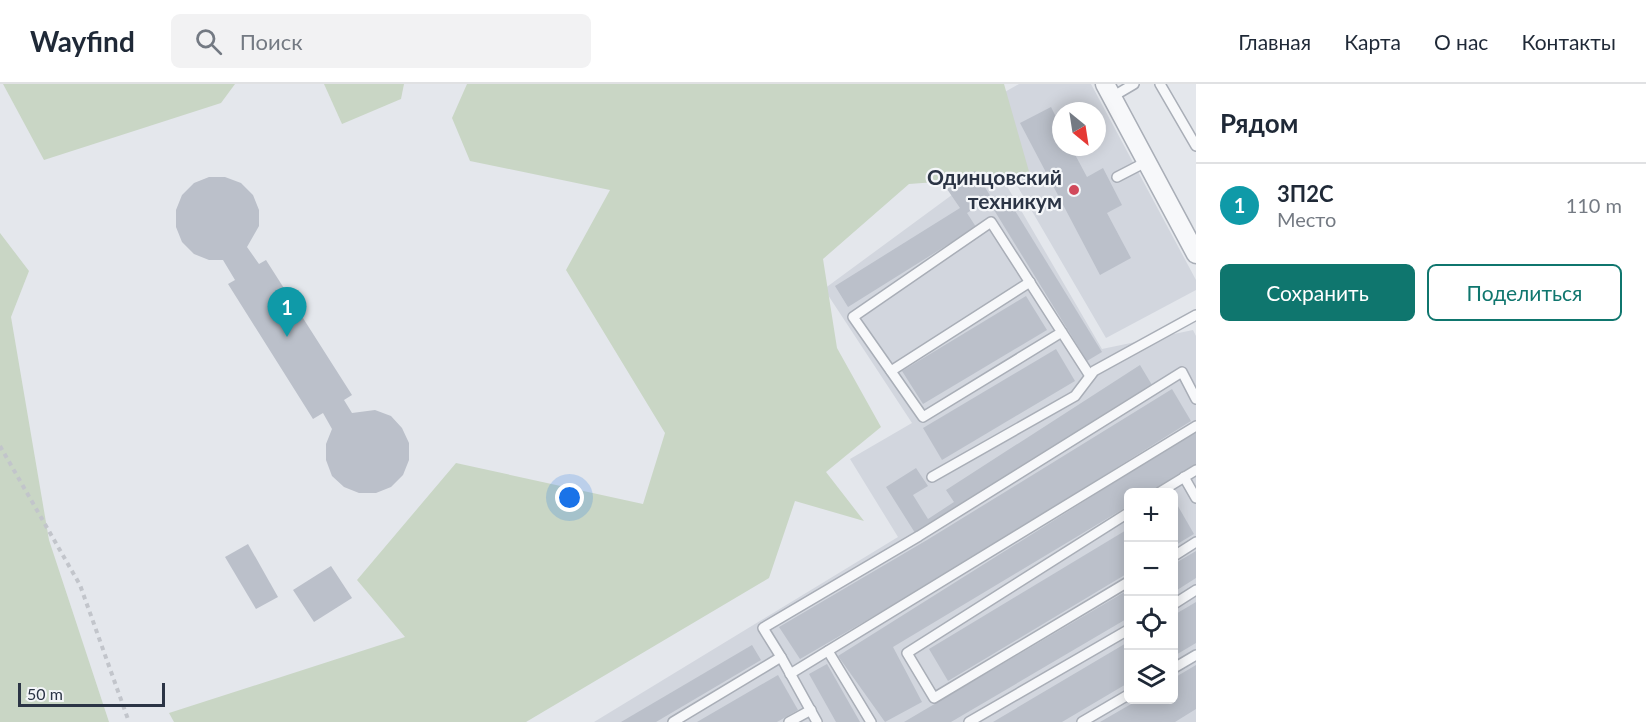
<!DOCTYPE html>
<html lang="ru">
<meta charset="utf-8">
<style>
body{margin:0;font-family:Lato,sans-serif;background:#f2f2f3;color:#1f2937}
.controls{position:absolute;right:18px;bottom:18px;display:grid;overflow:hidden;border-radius:9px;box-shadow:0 3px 15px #0003}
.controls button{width:54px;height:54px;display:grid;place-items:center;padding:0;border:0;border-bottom:2px solid #e0e1e3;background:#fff;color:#1f2937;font:30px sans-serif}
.compass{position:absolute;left:1052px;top:18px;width:54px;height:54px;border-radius:50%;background:#fff;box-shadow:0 3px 15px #0003;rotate:150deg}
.scale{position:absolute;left:18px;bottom:15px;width:147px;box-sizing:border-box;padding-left:6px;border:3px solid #2b3445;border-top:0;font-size:16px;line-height:21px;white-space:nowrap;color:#2b3445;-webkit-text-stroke:4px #f4f6f9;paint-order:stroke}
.you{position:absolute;left:570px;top:414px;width:21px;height:21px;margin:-15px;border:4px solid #fff;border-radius:50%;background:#1a73e8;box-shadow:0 0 0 9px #1a73e833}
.badge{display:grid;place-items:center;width:39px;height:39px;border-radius:50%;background:#0f766e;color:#fff;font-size:20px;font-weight:700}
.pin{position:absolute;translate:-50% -50px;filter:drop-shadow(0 2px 3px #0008)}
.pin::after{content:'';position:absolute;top:32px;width:21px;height:18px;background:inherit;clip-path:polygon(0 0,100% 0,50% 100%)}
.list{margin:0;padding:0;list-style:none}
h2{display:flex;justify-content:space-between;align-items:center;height:78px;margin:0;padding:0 24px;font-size:26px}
h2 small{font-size:20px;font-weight:400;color:#747a83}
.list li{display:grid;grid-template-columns:39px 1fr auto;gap:18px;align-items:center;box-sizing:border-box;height:84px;padding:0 24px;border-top:2px solid #e0e1e3}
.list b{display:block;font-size:22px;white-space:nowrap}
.list p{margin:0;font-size:20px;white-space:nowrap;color:#747a83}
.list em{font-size:20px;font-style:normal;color:#747a83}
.actions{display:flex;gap:12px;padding:18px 24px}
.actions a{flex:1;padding:14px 0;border:2px solid #0f766e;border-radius:9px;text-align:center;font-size:21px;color:#0f766e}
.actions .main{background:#0f766e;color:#fff}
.icon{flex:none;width:33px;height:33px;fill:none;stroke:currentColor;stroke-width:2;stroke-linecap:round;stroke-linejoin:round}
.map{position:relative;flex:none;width:1196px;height:638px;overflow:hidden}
header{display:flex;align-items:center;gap:36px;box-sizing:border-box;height:84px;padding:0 30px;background:#fff;border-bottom:2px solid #e0e1e3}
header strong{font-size:28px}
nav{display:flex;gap:33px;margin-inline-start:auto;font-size:21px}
.search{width:420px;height:54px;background:#f2f2f3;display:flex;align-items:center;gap:15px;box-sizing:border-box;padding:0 21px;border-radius:9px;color:#747a83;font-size:22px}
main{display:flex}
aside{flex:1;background:#fff}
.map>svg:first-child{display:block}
.built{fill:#d2d6de;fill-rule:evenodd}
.green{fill:#c9d6c5}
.building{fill:#bbc0ca}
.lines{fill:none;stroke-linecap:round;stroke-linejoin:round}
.lane-casing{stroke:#a9aeb7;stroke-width:12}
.street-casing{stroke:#a9aeb7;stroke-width:21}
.path{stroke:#c2c5cb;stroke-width:4;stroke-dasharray:4.5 4.5;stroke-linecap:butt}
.lane{stroke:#f7f8fa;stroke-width:9}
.street{stroke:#f7f8fa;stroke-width:18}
.poi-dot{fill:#d1495b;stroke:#f4f6f9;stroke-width:2}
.labels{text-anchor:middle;stroke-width:4.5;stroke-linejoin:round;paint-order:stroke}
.poi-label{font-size:21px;font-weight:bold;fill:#2b3445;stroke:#f4f6f9;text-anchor:end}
</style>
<header>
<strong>Wayfind</strong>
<div class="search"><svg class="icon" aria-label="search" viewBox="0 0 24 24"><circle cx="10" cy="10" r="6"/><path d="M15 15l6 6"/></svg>Поиск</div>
<nav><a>Главная</a><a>Карта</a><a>О нас</a><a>Контакты</a></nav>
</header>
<main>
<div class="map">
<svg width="1196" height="638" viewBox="0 0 1196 638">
<rect width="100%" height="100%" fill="#e4e7ec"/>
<!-- built -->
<g class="built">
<path d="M1019,0H1091L1196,196V206L1106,254L973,26ZM1061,27H1097V63H1061Z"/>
<path d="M994,80L1102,265L1193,246L1196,252V638H594L898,453L850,375L912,339L824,205ZM1128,408H1174V616H1128Z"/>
</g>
<!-- green -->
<g class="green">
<path d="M3,0H235L221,19L44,76Z"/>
<path d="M324,0H404L401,15L342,40Z"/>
<path d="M467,0H1004L1030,91L909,100L823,175L837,264L881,343L826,388L864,437L795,417L769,494L526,638H174L169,629L405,553L357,496L456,379L643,420L665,349L566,186L610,106L470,77L452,34Z"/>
<path d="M0,149L29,187L11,233L49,456L109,638H0Z"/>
</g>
<!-- building -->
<g class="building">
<path d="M1051,23L1061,43V63H1071L1087,93L1103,84L1122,121L1107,129L1131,174L1100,191L1020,39Z"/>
<path d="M975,87L991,113L967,129L976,143L848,223L835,202L960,124L947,105Z"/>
<path d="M209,93H225L241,99L253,111L259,126V142L247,163L259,180L266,176L352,311L344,316L352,329L375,326L391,332L402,344L409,359V376L403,391L391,403L376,409H359L344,403L332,392L326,376V360L332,345L323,329L313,335L228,200L235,196L223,176H209L194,170L182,158L176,143V126L182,111L194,99Z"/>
<path d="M1006,112L1102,268L1087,277L991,121Z"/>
<path d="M1026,212L1047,246L923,320L902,287Z"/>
<path d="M1056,265L1075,297L942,376L923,344Z"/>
<path d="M1140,281L1152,301L917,452L886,403L916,384L928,402L913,411L928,435L954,418L946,406Z"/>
<path d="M1172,305L1191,337L955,485L800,575L779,543L927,456Z"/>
<path d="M1196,347V382L1151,408H1128V422L893,563L922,618L885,638L838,572Z"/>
<path d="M1175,417L1194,450L1174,462V418Z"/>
<path d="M1128,445V489L948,597L929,565Z"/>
<path d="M248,460L278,513L256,525L225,473Z"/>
<path d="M1196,467V494L1174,508V480Z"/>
<path d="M331,482L352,514L314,538L293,506Z"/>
<path d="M1128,506V534L951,638H904Z"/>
<path d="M1196,518V559L1174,572V531Z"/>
<path d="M1128,558V599L1062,638H993Z"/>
<path d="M752,561L761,576L656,638H621Z"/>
<path d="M827,580L860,638H836L809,590Z"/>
<path d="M1196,581V625L1175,638H1100L1138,616H1174V594Z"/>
<path d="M778,591L798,626L777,638H697Z"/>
</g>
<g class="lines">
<defs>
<g id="lane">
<path d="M1160,0L1196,62"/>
<path d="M1112,13L1134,0"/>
<path d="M1117,93L1146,78"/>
<path d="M1062,248L923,333L853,233L991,138L1090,292"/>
<path d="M891,287L1030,198"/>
<path d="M932,393L1075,312L1094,287L1196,231"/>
<path d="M1184,393L1196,414"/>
<path d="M1160,408L1196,386"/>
<path d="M1128,429L907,569L934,614L1128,498"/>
<path d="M1174,472L1196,458"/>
<path d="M1174,520L1196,506"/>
<path d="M828,567L871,638"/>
<path d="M781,573L763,544L919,452L1182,288L1196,315"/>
<path d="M1174,584L1196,571"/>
<path d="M790,590L1196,342"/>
<path d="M673,638L781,573L817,638"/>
<path d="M789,638L811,626"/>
<path d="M969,638L1128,546"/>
<path d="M1082,638L1128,611"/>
</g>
<path id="street" d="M1105,0L1196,170"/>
</defs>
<!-- lane casing -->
<use href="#lane" class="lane-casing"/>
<!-- street casing -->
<use href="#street" class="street-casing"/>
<!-- path -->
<path class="path" d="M0,362L80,501L129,638"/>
<!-- lane -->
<use href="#lane" class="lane"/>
<!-- street -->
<use href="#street" class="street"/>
</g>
<!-- markers -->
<circle class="poi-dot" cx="1074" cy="106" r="6"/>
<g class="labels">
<!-- poi labels -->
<g class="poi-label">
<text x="1062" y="101">Одинцовский<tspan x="1062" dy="24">техникум</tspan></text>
</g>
</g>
</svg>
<div class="controls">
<button>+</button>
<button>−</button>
<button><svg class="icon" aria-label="locate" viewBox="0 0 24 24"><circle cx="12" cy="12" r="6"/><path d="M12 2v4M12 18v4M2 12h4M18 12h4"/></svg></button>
<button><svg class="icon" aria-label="layers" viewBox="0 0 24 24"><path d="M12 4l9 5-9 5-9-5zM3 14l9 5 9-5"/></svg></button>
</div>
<svg class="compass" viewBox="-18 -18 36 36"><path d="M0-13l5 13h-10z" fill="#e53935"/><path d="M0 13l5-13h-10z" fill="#747a83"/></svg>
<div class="scale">50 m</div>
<div class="you"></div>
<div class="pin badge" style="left:287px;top:253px;background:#0f9aa8">1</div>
</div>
<aside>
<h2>Рядом<small></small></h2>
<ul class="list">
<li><span class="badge" style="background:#0f9aa8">1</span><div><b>3П2С</b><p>Место</p></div><em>110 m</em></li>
</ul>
<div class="actions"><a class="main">Сохранить</a><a>Поделиться</a></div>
</aside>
</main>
